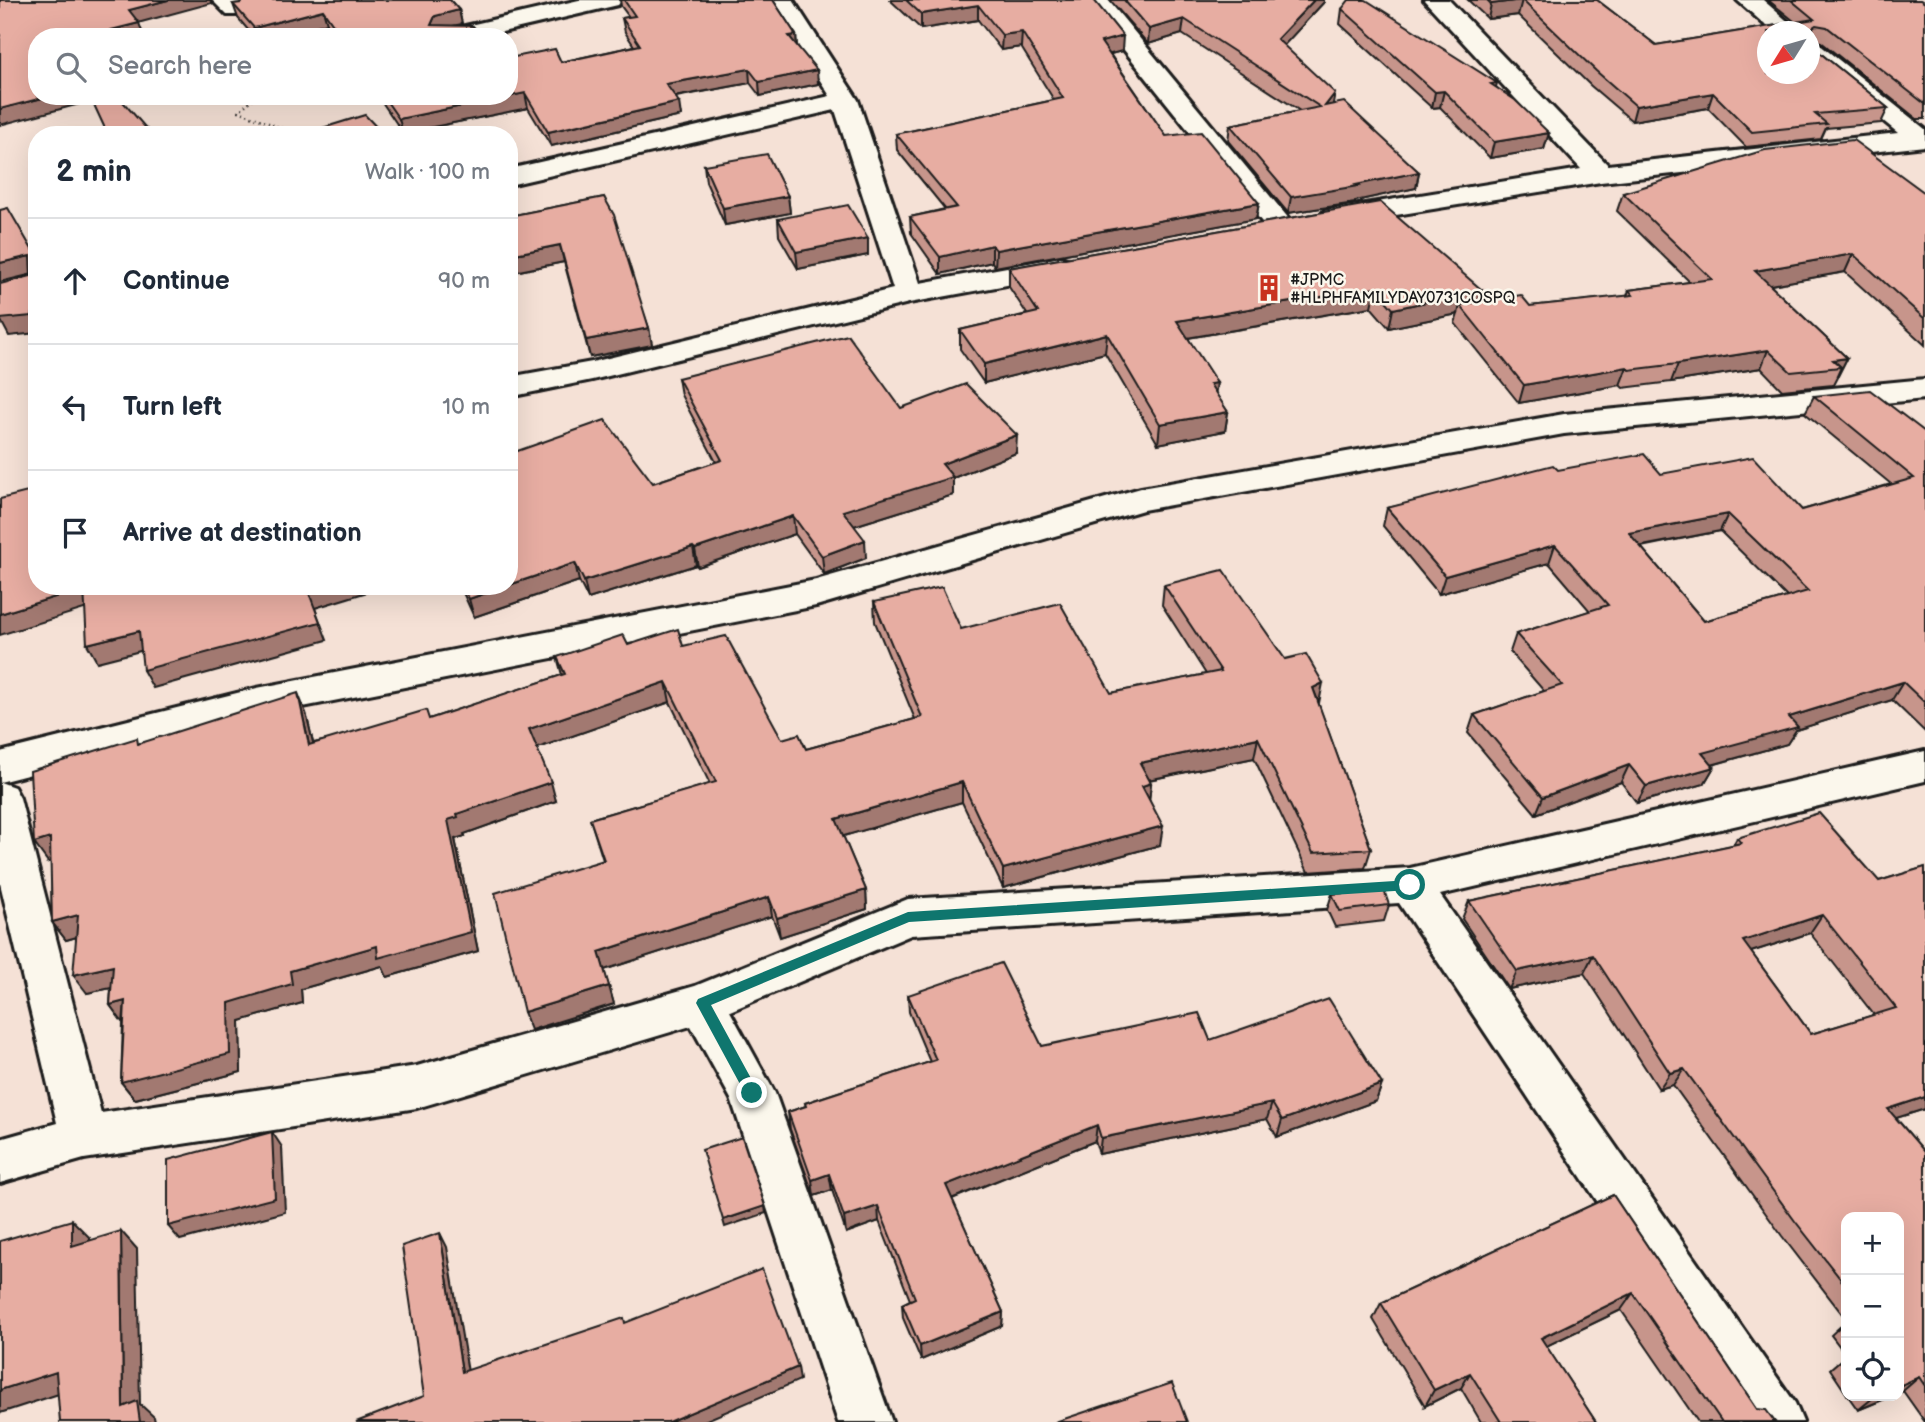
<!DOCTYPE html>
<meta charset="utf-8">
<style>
body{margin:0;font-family:"Balsamiq Sans",sans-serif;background:#f2f2f3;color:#1f2937}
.controls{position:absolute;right:21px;bottom:21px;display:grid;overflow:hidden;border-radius:14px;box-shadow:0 7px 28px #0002}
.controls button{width:63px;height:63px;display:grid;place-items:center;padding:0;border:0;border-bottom:2px solid #e0e1e3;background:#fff;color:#1f2937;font:35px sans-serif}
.compass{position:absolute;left:1757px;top:21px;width:63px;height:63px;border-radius:50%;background:#fff;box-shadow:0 7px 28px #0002;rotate:233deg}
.stop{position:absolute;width:21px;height:21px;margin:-16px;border:5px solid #0f766e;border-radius:50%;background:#fff}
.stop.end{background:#0f766e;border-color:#fff;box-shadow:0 2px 7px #0008}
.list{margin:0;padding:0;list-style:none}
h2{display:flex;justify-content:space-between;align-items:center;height:91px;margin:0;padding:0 28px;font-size:30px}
h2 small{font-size:23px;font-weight:400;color:#747a83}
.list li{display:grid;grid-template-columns:46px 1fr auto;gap:21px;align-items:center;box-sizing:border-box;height:126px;padding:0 28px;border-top:2px solid #e0e1e3}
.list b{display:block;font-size:26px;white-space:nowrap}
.list em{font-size:23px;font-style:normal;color:#747a83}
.icon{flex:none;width:38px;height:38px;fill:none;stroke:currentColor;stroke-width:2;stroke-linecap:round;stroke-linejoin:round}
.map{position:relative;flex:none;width:1925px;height:1422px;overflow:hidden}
.search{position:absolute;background:#fff;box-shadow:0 7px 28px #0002;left:28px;top:28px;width:490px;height:77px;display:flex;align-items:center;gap:18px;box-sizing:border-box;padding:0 24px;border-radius:28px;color:#747a83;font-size:26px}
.panel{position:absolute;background:#fff;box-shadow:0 7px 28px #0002;left:28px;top:126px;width:490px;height:469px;border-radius:28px}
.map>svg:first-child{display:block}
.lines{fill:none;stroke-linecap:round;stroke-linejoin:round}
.minor-casing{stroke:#1c1c1c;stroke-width:6}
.path{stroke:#1c1c1c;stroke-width:2.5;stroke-dasharray:1 3.5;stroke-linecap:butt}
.minor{fill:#fbf7ec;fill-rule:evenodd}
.wall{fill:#c7958b;stroke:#1c1c1c;stroke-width:2;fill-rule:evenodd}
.shaded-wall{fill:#a27971;stroke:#1c1c1c;stroke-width:2}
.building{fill:#e7ada2;stroke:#1c1c1c;stroke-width:2;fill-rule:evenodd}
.route{fill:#0f766e}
.labels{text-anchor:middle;stroke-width:5;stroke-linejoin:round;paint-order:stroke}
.far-poi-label{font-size:16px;fill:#1c1c1c;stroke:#fbf7ec;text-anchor:start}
</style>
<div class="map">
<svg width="1925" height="1422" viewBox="0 0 1925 1422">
<rect width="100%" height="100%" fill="#f5e1d6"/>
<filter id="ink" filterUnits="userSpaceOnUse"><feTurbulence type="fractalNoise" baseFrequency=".0143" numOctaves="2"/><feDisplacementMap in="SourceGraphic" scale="14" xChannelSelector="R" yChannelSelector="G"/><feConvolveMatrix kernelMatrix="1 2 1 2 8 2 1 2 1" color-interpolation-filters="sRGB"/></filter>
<g filter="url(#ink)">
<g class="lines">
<defs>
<g id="minor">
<path d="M212,0H238L247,10L243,15H227Z"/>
<path d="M579,0H622L618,5L481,37H436L439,32Z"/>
<path d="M769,0H793L858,100L920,283L1061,257L1071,260L1076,266L1071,272L1061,275L909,303L592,380L509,397V377L592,362L893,289L835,110L509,185V169L830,96Z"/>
<path d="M1084,0H1108L1290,220L1294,226L1290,232L1280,234L1270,232Z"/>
<path d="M1424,0H1449L1608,165L1898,133L1810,61V42L1819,44L1925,129V146L1601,182L1334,225L1324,223L1320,217L1324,211L1334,209L1581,169Z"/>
<path d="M1737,0H1763L1800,32H1773Z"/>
<path d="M1925,379V399L1564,434L1143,510L816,606L257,716L0,782V752L257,688L816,580L1141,488L1564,414Z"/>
<path d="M1925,751V781L1440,895L1795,1403L1803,1422H1744L1399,903L911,935L730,1011L775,1093L892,1422H838L731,1099L691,1026L417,1108L84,1159L0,1183V1139L57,1123L0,883V782L14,787L20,798L101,1113L417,1066L695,986L908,899L1410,868Z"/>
</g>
</defs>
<!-- minor casing -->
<use href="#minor" class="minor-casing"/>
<!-- path -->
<path class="path" d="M256,96L239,111L281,128L284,135"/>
<!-- minor -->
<use href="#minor" class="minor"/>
</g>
<!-- wall -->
<g class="wall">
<path d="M241,0H450L459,10L462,24L455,26L482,37H336L327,23L277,37H254L238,18L233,4L241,3L242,1Z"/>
<path d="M620,0H773L796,35L797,45L818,84L760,96L750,83L676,97L681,116L551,146L528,108L403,133L378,96H509L561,62L634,46L625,32L622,18L629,17L621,6Z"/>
<path d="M890,0H1094L1122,51L1110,54L1166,136L1259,203L1256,219L995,267L992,262L940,274L911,233L910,217L945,209L897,150L896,134L1054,100L1021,47L1001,50L978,20L921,29Z"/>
<path d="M1110,0H1324V2L1283,45L1333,104L1419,172L1416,188L1355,201V203L1288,213L1228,141L1230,125L1300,111L1182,34L1148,44Z"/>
<path d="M1468,0H1597L1656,45L1795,22L1768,0H1920L1925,3V119H1917L1821,42L1814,40V48L1888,108L1881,123L1826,128L1821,139L1746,147L1708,108L1632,121L1591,86L1518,15L1488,19Z"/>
<path d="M1342,9L1497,83L1496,87L1549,133L1544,149L1490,158L1440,107L1432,108L1340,24Z"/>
<path d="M704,165L788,196L790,213L725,225L706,182Z"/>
<path d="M1623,193H1925V345L1845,272L1770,285L1847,358L1833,385L1782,390L1761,368L1671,382L1623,388L1620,385L1519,403L1455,323L1458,314L1389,328L1371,307L1188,338L1215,393L1228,412L1225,431L1158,444L1105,353L984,383L960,349V330L1027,314L1009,287V268L1380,202L1479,302L1530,306L1627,296L1629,290L1690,282L1617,211Z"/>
<path d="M604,197L649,328L652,345L590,357L564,262L514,272L509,259V216Z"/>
<path d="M778,219L868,238V255L798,269L779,236Z"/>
<path d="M678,378L901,408L1016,453L953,478V495L854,526L866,558L824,574L795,534L698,567L696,565L588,599L579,581L474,617L460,586H509L653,483L716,462L681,395Z"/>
<path d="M1814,396L1925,432V732L1892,700L1796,730L1787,744L1712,765L1714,767L1704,784L1637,803L1621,782L1536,814L1468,733L1474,715L1544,691L1510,652L1516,634L1590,611L1549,563L1439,594L1383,526L1387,508L1558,470L1661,474L1802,510L1891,484L1805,413ZM1720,531L1787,597L1704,621L1641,547Z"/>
<path d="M1164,585L1285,659L1318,703L1371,849L1365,868L1308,872L1254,758L1149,780L1151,783L1149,799L1160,845L1003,888L962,802L843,836L866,890L867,909L780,937L772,916L604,970L614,1004L531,1030L603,860L590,819L710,784L670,702L537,748L556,801L464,834L465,836L455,839L478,951L387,977L382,966L301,989L302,1003L240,1021L241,1072L135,1099L121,1082L123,1023L110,1005L111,988L87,993L76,937L66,940L52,922L51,861L48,862L140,743L306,713L313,743L429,719L562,675L557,657L628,645L683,646L782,739L806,749L915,719L875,622L874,602L961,629L1111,693L1206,674L1162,605Z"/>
<path d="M1737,838L1879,881L1925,867V1109L1896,1118L1925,1152V1422L1903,1391L1899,1393V1217H1846V1319L1782,1236L1673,1085L1659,1089L1584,973L1509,989L1462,919L1469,901L1733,845ZM1810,933L1874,1015L1811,1034L1751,952Z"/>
<path d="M1332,894L1389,905L1384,921L1335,927L1327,910Z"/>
<path d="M908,995L1042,1046L1210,1040L1382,1084L1376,1101L1277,1137L1267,1119L1099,1154L1095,1141L952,1199L1003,1312L1002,1326L921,1360L903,1318L902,1304L910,1300L879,1221L846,1233L832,1190L814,1196L790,1129L788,1112L806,1106L805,1103L930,1062L909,1012Z"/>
<path d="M1613,1195L1757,1409L1775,1422H1698L1621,1310L1546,1346L1596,1422H1481L1461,1388L1425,1406L1373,1319L1381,1303Z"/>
<path d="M1846,1321V1393L1830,1369L1846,1355L1831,1335Z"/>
<path d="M1848,1396H1892L1858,1410Z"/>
</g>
<!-- shaded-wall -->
<g class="shaded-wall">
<path d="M168,0H210L212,3L134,24L129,10Z"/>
<path d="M1314,0H1324V2L1275,55L1277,39Z"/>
<path d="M1522,0L1518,15L1488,19L1491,4Z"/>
<path d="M978,5V20L921,29V14Z"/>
<path d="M323,10L327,23L277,37H257L254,28Z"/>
<path d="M459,10L462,24L438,29L431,25L435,16Z"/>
<path d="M1184,19L1182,34L1148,44L1149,29Z"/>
<path d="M139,23L144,37H114L111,30Z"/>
<path d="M1022,32L1021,47L1001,50L1002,35Z"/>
<path d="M796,35L797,49L789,36Z"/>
<path d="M1123,36L1122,51L1100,57L1101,42Z"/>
<path d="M749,69L750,83L668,98L666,84Z"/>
<path d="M817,70L818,84L760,96L759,82Z"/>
<path d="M1444,91L1440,107L1432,108L1435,92Z"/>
<path d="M525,93L528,108L403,133L399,119Z"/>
<path d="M1335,93L1332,109L1325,106Z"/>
<path d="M1713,93L1708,108L1632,121L1636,106Z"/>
<path d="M50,96H90L91,101L0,125V109Z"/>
<path d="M679,102L681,116L551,146L548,132Z"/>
<path d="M1549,133L1544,149L1490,158L1494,142Z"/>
<path d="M1419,172L1416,188L1355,201V203L1288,213L1291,197Z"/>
<path d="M788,196L790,213L725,225L723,208Z"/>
<path d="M1259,203L1256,219L995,267L996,250Z"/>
<path d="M868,238V255L798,269L796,252Z"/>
<path d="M560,245L564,262L514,272L510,255Z"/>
<path d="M992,245V262L940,274V257Z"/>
<path d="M1853,254L1845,272L1748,289L1755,271Z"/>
<path d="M30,256L37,273L0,282V263Z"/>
<path d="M1375,288L1371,307L1175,340L1177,321Z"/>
<path d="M1482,290L1477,310L1460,305L1458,314L1389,328L1393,309Z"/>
<path d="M37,298V333L9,336L0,319Z"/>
<path d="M649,328L652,345L590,357L586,340Z"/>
<path d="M1107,334L1105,353L984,383V364Z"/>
<path d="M1768,350L1761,368L1671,382L1678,364Z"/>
<path d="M1847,358L1838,376H1837L1841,367L1833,360Z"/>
<path d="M1627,367L1620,385L1519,403L1524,385Z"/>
<path d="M1217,383L1214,403L1210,384Z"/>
<path d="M1228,412L1225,431L1158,444L1160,424Z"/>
<path d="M1017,435L1016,453L953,478V495L844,529L843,511L942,464Z"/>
<path d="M1728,514L1720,531L1622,550L1629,533Z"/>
<path d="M793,516L795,534L698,567L695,549Z"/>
<path d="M865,540L866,558L824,574L822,556Z"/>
<path d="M1555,545L1549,563L1439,594L1445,576Z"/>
<path d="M693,547L696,565L588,599L584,581Z"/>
<path d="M575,563L579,581L474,617L469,599L506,586H509V585Z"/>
<path d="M320,586H387L315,608L327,640L153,688L143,670L308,590Z"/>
<path d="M84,588L94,606L0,635V614Z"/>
<path d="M139,631L148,649L97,662L87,644Z"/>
<path d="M666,682L670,702L535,749L529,729Z"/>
<path d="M1903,682L1892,700L1796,730L1787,744L1693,770L1702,753L1789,717Z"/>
<path d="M1323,683L1319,703L1313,688Z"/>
<path d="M298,693L306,713L318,764L309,745Z"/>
<path d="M1258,738L1254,758L1138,782L1140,763Z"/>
<path d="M1629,765L1621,782L1536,814L1543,797Z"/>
<path d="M1714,767L1704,784L1637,803L1646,786Z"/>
<path d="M551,782L556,801L464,834L465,836L455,839L478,951L387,977L382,966L301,989L302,1003L240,1021L241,1072L135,1099L121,1082L229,1003L290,971L377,946L448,820L457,814Z"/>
<path d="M962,782V802L837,838L836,819Z"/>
<path d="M1151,783L1149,802L1142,786Z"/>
<path d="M1163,826L1160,845L1003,888V869Z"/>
<path d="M50,838L63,858L48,862L34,843Z"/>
<path d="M866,890L867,909L780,937L777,918Z"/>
<path d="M769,897L772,916L604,970L599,952Z"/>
<path d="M78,915L91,933L66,940L52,922Z"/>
<path d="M1822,915L1810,933L1732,958L1743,941Z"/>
<path d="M1593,955L1584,973L1509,989L1517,971Z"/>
<path d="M113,966L126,985L87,993L73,975Z"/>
<path d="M609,986L614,1004L531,1030L524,1012Z"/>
<path d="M125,1001L123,1023L110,1005Z"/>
<path d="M1684,1069L1673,1085L1659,1089L1670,1073Z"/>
<path d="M1382,1084L1376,1101L1277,1137L1282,1120Z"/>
<path d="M1925,1097V1109L1874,1125L1888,1109Z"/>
<path d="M1272,1103L1267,1119L1099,1154L1101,1138Z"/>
<path d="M1097,1125L1095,1141L946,1201V1185Z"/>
<path d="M272,1132L282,1147L285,1212L180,1240L168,1226Z"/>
<path d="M829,1174L832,1190L814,1196L812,1180Z"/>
<path d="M765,1206L766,1213L725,1227L723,1220Z"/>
<path d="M878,1206L879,1221L846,1233L844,1217Z"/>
<path d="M72,1220L90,1238L89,1265L72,1246Z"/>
<path d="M121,1231L137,1249L140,1404L154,1417L155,1422H139L123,1407Z"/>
<path d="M440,1233L447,1247L470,1384L462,1372Z"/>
<path d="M1633,1293L1621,1310L1530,1354L1541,1338Z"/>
<path d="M1003,1312L1002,1326L921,1360L920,1346Z"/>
<path d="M798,1367L800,1380L702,1422H668Z"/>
<path d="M56,1372L74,1389L0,1413V1390Z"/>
<path d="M1470,1373L1461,1388L1425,1406L1434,1390Z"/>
<path d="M1919,1377L1903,1391L1899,1393V1386Z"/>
<path d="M1876,1396H1892L1858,1410L1874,1397Z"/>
</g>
<!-- building -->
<g class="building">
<path d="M0,0H168L129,10L139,23L111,30L119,37H37V96H50L0,109Z"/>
<path d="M243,0H450L459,10L435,16L431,25L473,26L482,37H342L323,10L254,28L233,4L241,3Z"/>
<path d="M624,0H773L796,35L789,36L817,70L759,82L749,69L666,84L679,102L548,132L525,93L399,119L383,96H509V58L555,49L561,62L640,45L622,18L635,16Z"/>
<path d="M906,0H1094L1123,36L1101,42L1166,136L1201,132L1259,203L996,250L992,245L940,257L910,217L957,207L896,134L1063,98L1022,32L1002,35L978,5L921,14Z"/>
<path d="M1124,0H1314L1277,39L1335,93L1325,106L1344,102L1419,172L1356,185L1358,186L1291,197L1230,125L1320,107L1184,19L1149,29Z"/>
<path d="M1349,0H1366L1497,83L1491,84L1515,100L1549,133L1494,142L1444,91L1435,92L1342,9Z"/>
<path d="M1487,0H1597L1656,45L1814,19L1791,0H1920L1925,3V104L1827,27L1816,25L1813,27L1814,48L1888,108L1815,114L1827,124L1752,132L1713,93L1636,106L1596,71L1522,0L1491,4ZM1768,32H1810V74H1768Z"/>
<path d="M90,96H118L152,135H108Z"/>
<path d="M365,115L384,135L303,134Z"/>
<path d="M1853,140L1925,193V319L1853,254L1755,271L1847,358L1833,360L1841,367L1791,372L1768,350L1678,364L1629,370L1627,367L1524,385L1460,305L1521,295L1530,306L1633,295L1629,290L1712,279L1623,193L1765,150Z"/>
<path d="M767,154L788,196L723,208L704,165Z"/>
<path d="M604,197L614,215L649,328L586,340L560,245L510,255L509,252V216Z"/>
<path d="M1380,202L1482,290L1393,309L1375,288L1177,321L1217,383L1210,384L1228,412L1160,424L1107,334L984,364L960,330L1038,312L1009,268Z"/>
<path d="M848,205L868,238L796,252L778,219Z"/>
<path d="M8,208L37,258V298L32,316L0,319V284L31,276L30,256L0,263V210Z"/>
<path d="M848,335L901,408L966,384L1017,435L942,464L953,477L843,511L865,540L822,556L793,516L695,549L693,547L584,581L575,563L509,585V454L605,420L653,483L722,460L678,378Z"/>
<path d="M1870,390L1925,432V703L1903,682L1789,717L1798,727L1702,753L1714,767L1646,786L1629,765L1543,797L1474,715L1562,685L1516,634L1608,605L1555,545L1445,576L1387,508L1553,465L1558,470L1644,454L1661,474L1753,457L1802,510L1914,478L1814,396ZM1728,514L1808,591L1704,621L1629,533Z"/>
<path d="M37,485V586H320L308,590L320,622L143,670L139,631L87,644L84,588L0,614V499L28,492L30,487Z"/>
<path d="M1223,570L1285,659L1306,654L1323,683L1313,688L1371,849L1313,853L1258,738L1140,763L1151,783L1142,786L1163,826L1003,869L962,782L836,819L866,890L777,918L769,897L599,952L609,986L524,1012L495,893L604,860L590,819L716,782L666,682L529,729L551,782L457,814L458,817L448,820L471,932L378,958L377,946L290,971L292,984L229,1003L230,1054L121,1082L125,1001L110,1005L113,966L73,975L78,915L52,922L50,838L34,843L30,771L137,738L138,744L298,693L309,745L426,710L429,719L565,674L557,657L623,635L628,645L678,629L683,646L726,636L782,739L799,734L806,749L922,717L874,602L942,587L961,629L1060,603L1111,693L1221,671L1164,585Z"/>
<path d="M463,586H506L469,599Z"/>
<path d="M1819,813L1879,881L1925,867V1097L1888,1109L1925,1152V1386L1919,1377L1899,1386V1217H1846V1286L1795,1221L1684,1069L1670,1073L1593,955L1517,971L1469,901L1741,843L1737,838ZM1822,915L1896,1008L1811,1034L1743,941Z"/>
<path d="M1384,890L1389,905L1340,911L1332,894Z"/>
<path d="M1001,963L1042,1046L1199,1013L1210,1040L1329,999L1382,1084L1282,1120L1272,1103L1101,1138L1097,1125L946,1185L1003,1312L920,1346L902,1304L915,1298L878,1206L844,1217L829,1174L812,1180L788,1112L806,1106L805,1103L936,1060L908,995Z"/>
<path d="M272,1132L275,1198L168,1226V1160Z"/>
<path d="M742,1137L765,1206L723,1220L702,1150Z"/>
<path d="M1613,1195L1757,1409L1766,1410L1775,1422H1722L1633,1293L1541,1338L1596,1422H1501L1470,1373L1434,1390L1381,1303Z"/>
<path d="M72,1220V1246L121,1231L123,1407L137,1401L140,1422H60L56,1372L0,1390V1241Z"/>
<path d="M440,1233L462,1372L624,1318L625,1323L762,1269L798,1367L668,1422H356L424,1396L402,1246Z"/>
<path d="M1172,1383L1187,1422H1055Z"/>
</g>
</g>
<!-- route -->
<path class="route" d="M1410,880L1417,885L1410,890L909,922L711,1005L759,1093L752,1099L747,1097L696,1003L698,999L908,912Z"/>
<!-- icons -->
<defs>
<symbol id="building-bare" viewBox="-9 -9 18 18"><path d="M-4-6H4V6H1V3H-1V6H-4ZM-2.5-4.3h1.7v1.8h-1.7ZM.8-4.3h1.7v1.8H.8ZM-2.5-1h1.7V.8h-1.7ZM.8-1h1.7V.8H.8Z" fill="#c8321e" stroke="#fbf7ec" stroke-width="2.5" paint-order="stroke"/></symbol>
</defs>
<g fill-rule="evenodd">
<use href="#building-bare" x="1250" y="269" width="38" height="38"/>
</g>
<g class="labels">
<!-- far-poi labels -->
<g class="far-poi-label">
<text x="1290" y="285">#JPMC<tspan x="1290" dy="18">#HLPHFAMILYDAY0731COSPQ</tspan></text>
</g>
</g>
</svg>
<div class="controls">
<button>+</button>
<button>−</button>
<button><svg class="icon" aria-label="locate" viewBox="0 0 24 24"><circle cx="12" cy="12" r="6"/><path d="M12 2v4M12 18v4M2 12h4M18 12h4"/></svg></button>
</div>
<svg class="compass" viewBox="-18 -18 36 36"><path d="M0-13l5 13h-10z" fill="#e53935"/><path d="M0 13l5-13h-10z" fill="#747a83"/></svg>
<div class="stop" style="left:1410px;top:885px"></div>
<div class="stop end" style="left:752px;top:1093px"></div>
<div class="search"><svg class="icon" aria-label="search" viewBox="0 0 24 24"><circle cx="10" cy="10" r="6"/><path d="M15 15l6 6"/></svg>Search here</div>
<section class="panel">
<h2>2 min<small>Walk · 100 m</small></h2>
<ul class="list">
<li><svg class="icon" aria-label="ahead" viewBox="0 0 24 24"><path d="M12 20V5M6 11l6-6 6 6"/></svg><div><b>Continue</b></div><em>90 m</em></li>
<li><svg class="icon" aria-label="left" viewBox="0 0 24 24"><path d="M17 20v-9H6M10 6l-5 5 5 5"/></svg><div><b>Turn left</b></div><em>10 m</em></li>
<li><svg class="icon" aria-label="arrive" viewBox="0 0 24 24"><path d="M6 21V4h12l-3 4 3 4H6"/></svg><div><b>Arrive at destination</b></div></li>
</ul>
</section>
</div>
